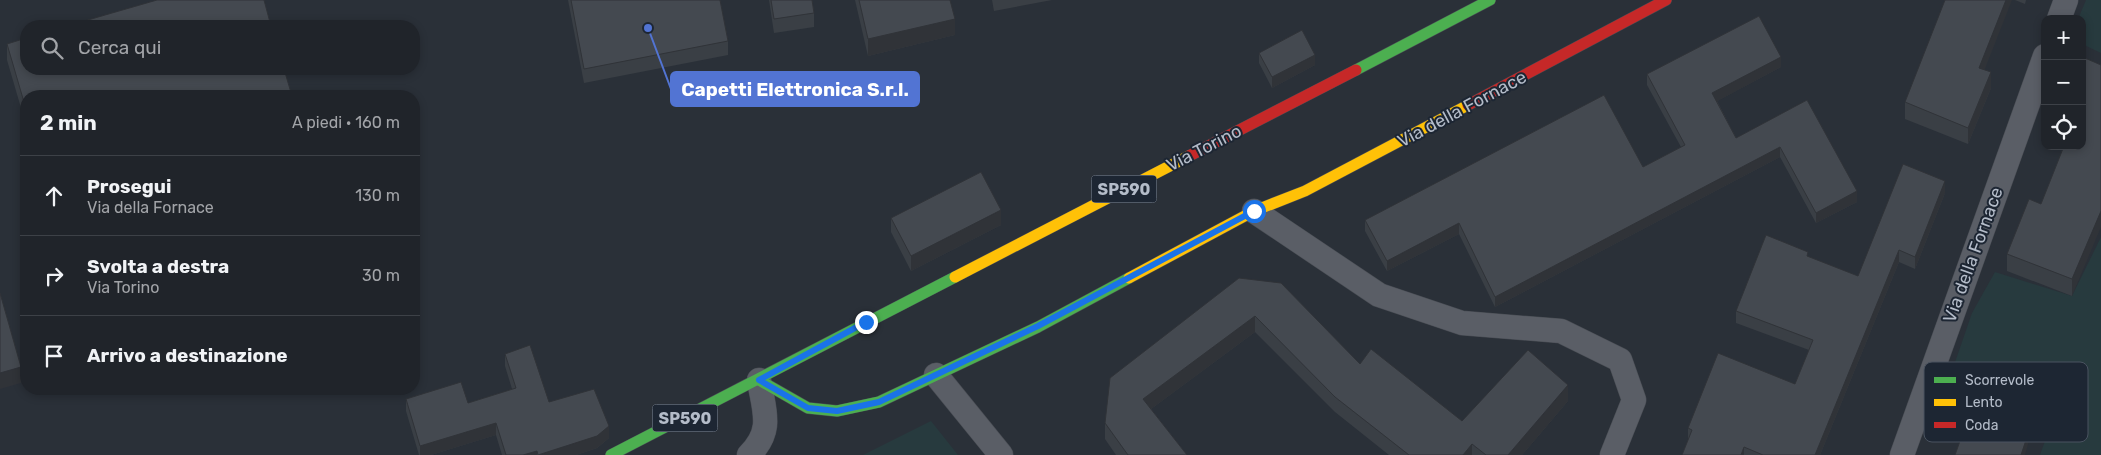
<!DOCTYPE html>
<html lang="it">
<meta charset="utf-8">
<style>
body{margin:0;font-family:Rubik,sans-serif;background:#2d3036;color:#f1f3f6}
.controls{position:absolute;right:15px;top:15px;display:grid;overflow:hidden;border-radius:10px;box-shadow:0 2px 8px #0003}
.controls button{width:45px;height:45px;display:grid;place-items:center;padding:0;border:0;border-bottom:1px solid #3d4147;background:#20242a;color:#f1f3f6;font:25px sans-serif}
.stop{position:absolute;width:15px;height:15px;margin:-11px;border:4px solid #1a73e8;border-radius:50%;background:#fff}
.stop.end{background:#1a73e8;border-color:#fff;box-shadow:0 1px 5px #0008}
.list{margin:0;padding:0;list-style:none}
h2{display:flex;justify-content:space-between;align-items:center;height:65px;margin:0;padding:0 20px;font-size:21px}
h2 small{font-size:16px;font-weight:400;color:#a2a4a8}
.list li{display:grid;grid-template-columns:32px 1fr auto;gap:15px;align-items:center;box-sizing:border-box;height:80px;padding:0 20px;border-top:1px solid #3d4147}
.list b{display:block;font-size:19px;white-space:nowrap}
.list p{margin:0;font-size:16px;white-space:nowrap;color:#a2a4a8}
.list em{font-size:16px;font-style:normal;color:#a2a4a8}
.icon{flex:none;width:28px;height:28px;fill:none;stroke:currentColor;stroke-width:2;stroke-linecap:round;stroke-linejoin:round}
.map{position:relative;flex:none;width:2101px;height:455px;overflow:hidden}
.search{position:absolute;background:#20242a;box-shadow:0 2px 8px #0003;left:20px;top:20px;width:400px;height:55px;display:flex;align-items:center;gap:12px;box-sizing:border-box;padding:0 18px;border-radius:20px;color:#a2a4a8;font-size:19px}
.panel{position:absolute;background:#20242a;box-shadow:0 2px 8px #0003;left:20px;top:90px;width:400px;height:305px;border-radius:20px}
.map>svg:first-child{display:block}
.green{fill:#273a3e}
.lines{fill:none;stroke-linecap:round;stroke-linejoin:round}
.street-casing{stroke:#484c53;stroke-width:25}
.fast-casing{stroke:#484c53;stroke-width:12}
.slow-casing{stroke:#484c53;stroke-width:12}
.jam-casing{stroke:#484c53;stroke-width:12}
.street{stroke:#5a5e66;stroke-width:24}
.fast{stroke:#4caf50;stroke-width:11}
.slow{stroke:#ffc107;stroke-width:11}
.jam{stroke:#c62828;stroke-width:11}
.wall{fill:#3a3f45}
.shaded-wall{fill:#303338}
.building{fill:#444950;stroke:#303338}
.route{stroke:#1a73e8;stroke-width:6}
.labels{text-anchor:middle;stroke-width:4;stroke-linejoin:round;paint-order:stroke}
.shield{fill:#1d2633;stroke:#878f9c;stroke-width:1}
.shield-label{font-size:16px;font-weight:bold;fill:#b4bcc9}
.street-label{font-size:18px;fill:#b4bcc9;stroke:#1d2633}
.key{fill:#1d2633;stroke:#4a5360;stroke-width:1}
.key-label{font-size:14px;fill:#b4bcc9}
.leader{fill:none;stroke:#5274d3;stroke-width:2}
.callout-dot{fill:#5274d3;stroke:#1d2633;stroke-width:2}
.callout{fill:#5274d3;stroke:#5274d3;stroke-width:2}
.callout-label{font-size:19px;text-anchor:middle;font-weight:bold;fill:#fff}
</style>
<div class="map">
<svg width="2101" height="455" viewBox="0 0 2101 455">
<rect width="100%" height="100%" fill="#2a3038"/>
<!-- green -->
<g class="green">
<path d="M2086,0H2101V53L2082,44V19H2078Z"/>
<path d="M2101,237V455H2040L2052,421L1943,397L1972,313L1995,272L2072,296Z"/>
<path d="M931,421L958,455H863Z"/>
</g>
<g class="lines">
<defs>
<g id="street">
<path d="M2059,19L2066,0"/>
<path d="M1254,211L1379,295L1462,323L1561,331L1620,360L1634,400L1612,455"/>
<path d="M936,375L1001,455"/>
<path d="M749,455C774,430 764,411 759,380"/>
<path d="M1902,455L2045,56"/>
</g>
<g id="fast">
<path d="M1356,70L1490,0"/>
<path d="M759,380L808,408L837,411L879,402L1038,327L1129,278"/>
<path d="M611,455L955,277"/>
</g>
<g id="slow">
<path d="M955,277L1189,156"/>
<path d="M1129,278L1254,211L1305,191L1468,105"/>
</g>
<g id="jam">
<path d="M1468,105L1666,0"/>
<path d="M1189,156L1356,70"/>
</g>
</defs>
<!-- street casing -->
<use href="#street" class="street-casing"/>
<!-- fast casing -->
<use href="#fast" class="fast-casing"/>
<!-- slow casing -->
<use href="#slow" class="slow-casing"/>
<!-- jam casing -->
<use href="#jam" class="jam-casing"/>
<!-- street -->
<use href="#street" class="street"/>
<!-- fast -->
<use href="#fast" class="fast"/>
<!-- slow -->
<use href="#slow" class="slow"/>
<!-- jam -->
<use href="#jam" class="jam"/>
</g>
<!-- wall -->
<g class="wall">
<path d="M568,0H720L728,41V55L584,83Z"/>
<path d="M769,0H812L814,13V27L774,33Z"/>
<path d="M855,0H950L955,35L868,56Z"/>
<path d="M992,0H1052L994,11Z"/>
<path d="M2015,0H2026L2025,4Z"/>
<path d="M7,44L26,96V125L7,60Z"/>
<path d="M1259,53L1315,65L1272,88L1259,63Z"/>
<path d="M1781,67L1717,101L1736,138L1807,100L1857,202L1816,223L1780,157L1495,307L1459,234L1387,271L1365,231V220L1643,167L1681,147L1647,85V74Z"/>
<path d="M1985,70L1991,88L1968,144L1905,119V102Z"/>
<path d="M2082,146L2072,296L2007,271V254L2041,204Z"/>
<path d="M1945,193L1915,269L1899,262L1820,455H1682L1688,440V428L1795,384L1809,350L1736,323V311L1808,257L1858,276Z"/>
<path d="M891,218L1001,225L911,271L891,232Z"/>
<path d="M1239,278L1360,364L1462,421L1568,401L1522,455H1389L1335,412L1255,332L1151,409L1187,455H1116L1105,439V423Z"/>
<path d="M505,354L549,402L609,438L597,448L576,455H502L496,435L431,455H419L406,411V399L468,403L512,389L505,366Z"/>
</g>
<!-- shaded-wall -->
<g class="shaded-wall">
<path d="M2006,0H2012L1979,84V68Z"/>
<path d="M955,19V35L868,56V39Z"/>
<path d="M1315,55V65L1272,88V77Z"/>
<path d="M1781,57V67L1712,104V93Z"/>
<path d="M1991,72V88L1968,144V128Z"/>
<path d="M1780,147V157L1495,307V297Z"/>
<path d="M1945,181V193L1915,269V257Z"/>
<path d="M1857,191V202L1816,223V213Z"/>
<path d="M1001,210V225L911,271V256Z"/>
<path d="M2101,211V227L2072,296V279Z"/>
<path d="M1459,223V234L1387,271V261Z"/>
<path d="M1899,250V262L1820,455H1815Z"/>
<path d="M1255,316V332L1143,415V399Z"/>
<path d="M21,367V383L0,389V373Z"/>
<path d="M1568,385V401L1522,455H1508Z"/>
<path d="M496,423V435L431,455H420V446Z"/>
<path d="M609,426V438L597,448L576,455H538Z"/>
<path d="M2029,431V441L2025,455H2021Z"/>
<path d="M1472,444V455H1463Z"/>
<path d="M1744,447V455H1741Z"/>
<path d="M537,451V455H523Z"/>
</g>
<!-- building -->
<g class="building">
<path d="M157,0H264L271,26H67Z"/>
<path d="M571,0H720L728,41L584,69Z"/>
<path d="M771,0H812L814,13L774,19Z"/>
<path d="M859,0H950L955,19L868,39Z"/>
<path d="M1945,0H2006L1979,68L1991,72L1968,128L1905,102Z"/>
<path d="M1759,16L1781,57L1712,93L1736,138L1807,100L1857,191L1816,213L1780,147L1495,297L1459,223L1387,261L1365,220L1604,95L1643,167L1685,145L1647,74Z"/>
<path d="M1302,30L1315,55L1272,77L1259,53Z"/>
<path d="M26,38V69H284L292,96H26V109L7,44Z"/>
<path d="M2085,58L2101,65V211L2072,279L2007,254L2029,199L2041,204L2064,146H2082V65Z"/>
<path d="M1903,164L1945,181L1915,257L1899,250L1815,455H1763L1744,447L1741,455H1682L1692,430L1688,428L1718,353L1795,384L1813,340L1736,311L1766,235L1808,252L1807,256L1858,276Z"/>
<path d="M981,172L1001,210L911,256L891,218Z"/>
<path d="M1239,278L1281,283L1360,364L1371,349L1462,421L1528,350L1568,385L1508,455H1486L1472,444L1463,455H1409L1335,397L1255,316L1143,399L1187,455H1128L1105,423L1110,378Z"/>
<path d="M0,293L21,367L0,373Z"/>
<path d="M530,345L549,402L594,389L609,426L597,436L538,455L537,451L523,455H506L496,423L420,446L406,399L461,382L468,403L516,388L505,354Z"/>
<path d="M1971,410L2029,431L2021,455H1955Z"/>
</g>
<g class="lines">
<!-- route -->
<path class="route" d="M866,322L759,380L808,408L837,411L879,402L1038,326L1254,211"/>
</g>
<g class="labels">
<!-- shield labels -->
<g class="shield">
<rect x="1091.5" y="175.5" width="65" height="27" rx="4"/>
<rect x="652.5" y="404.5" width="65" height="27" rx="4"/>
</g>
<g class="shield-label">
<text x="1124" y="195">SP590</text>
<text x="685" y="424">SP590</text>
</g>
<!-- street labels -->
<g class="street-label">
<text transform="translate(1462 109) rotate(-28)" y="6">Via della Fornace</text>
<text transform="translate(1204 148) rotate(-27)" y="6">Via Torino</text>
<text transform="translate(1973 255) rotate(-70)" y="6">Via della Fornace</text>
</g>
</g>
<!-- legend -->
<rect x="1924" y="362" width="164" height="80" rx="8" class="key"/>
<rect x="1934" y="377" width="22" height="6" fill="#4caf50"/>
<rect x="1934" y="399" width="22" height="7" fill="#ffc107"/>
<rect x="1934" y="422" width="22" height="6" fill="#c62828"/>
<g class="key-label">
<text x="1965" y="385">Scorrevole</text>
<text x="1965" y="407">Lento</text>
<text x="1965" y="430">Coda</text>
</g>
<!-- callouts -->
<path class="leader" d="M648 28L671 89"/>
<circle class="callout-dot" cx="648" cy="28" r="5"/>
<rect class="callout" x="671" y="72" width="248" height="34" rx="5"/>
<g class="callout-label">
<text x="795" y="96">Capetti Elettronica S.r.l.</text>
</g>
</svg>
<div class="controls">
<button>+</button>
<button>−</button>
<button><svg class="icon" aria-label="locate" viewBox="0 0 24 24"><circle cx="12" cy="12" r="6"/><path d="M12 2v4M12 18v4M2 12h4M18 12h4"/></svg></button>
</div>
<div class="stop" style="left:1254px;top:211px"></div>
<div class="stop end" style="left:866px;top:322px"></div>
<div class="search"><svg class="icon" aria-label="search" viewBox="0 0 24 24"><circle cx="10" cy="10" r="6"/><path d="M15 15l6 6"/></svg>Cerca qui</div>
<section class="panel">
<h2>2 min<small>A piedi · 160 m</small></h2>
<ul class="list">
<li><svg class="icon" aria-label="ahead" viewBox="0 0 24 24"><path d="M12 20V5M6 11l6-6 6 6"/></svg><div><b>Prosegui</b><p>Via della Fornace</p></div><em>130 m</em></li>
<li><svg class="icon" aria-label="right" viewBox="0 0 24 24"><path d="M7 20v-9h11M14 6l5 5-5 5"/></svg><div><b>Svolta a destra</b><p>Via Torino</p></div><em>30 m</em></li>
<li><svg class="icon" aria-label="arrive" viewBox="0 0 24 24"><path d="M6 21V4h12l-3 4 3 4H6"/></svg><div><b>Arrivo a destinazione</b></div></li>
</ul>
</section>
</div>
